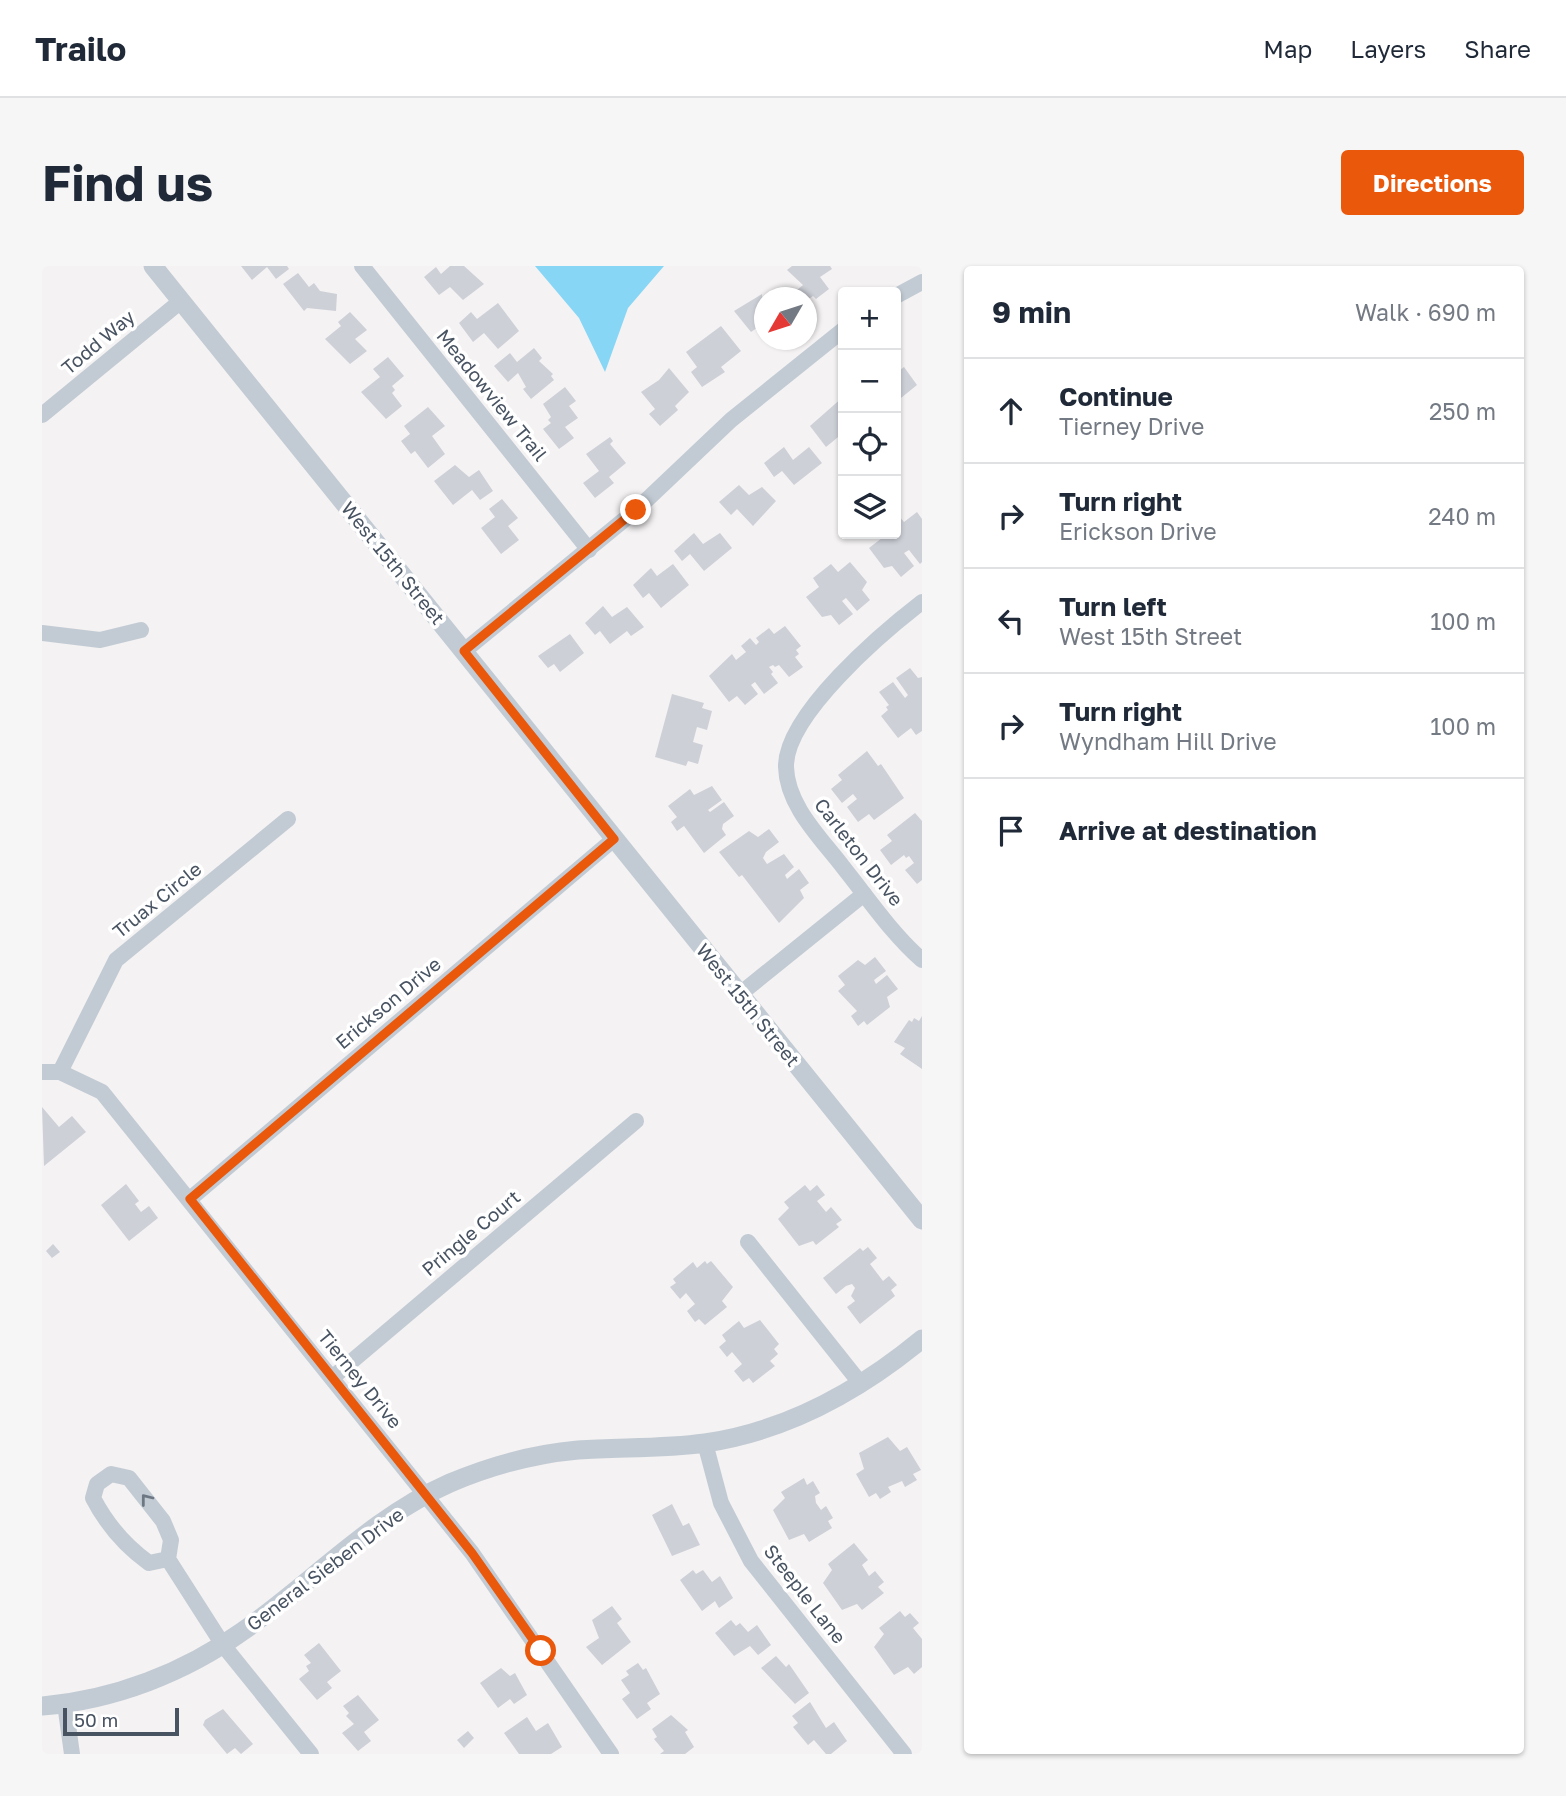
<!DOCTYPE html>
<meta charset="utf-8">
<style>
body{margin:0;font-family:"Golos Text",sans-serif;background:#f6f6f7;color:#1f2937}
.controls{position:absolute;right:21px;top:21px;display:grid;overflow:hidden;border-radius:7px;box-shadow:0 2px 5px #0004}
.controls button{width:63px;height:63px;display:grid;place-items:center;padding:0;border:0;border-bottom:2px solid #e0e1e3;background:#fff;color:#1f2937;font:35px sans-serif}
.compass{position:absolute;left:712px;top:21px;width:63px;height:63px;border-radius:50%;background:#fff;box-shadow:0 2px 5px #0004;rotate:231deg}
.scale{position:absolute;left:21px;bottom:18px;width:116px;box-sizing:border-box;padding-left:7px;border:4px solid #485362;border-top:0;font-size:19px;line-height:24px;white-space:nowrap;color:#485362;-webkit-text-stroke:5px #fff;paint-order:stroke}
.stop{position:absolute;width:21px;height:21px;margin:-16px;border:5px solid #ea580c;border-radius:50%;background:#fff}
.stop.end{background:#ea580c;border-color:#fff;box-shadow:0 2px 7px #0008}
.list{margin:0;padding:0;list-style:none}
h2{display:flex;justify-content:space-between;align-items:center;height:91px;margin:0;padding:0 28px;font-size:30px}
h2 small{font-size:23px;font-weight:400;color:#747a83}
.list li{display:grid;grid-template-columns:46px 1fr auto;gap:21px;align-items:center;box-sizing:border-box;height:105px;padding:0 28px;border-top:2px solid #e0e1e3}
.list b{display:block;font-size:26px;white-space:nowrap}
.list p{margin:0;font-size:23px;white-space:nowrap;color:#747a83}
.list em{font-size:23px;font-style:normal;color:#747a83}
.icon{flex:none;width:38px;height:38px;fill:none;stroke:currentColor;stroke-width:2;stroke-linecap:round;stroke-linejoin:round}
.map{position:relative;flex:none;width:880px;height:1488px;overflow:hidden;border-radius:7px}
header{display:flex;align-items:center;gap:42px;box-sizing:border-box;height:98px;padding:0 35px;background:#fff;border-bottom:2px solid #e0e1e3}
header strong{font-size:33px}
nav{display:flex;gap:38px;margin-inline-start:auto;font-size:24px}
.intro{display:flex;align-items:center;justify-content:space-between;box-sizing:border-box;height:168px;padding:0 42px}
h1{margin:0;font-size:49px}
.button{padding:18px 32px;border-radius:7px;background:#ea580c;color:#fff;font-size:24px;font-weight:700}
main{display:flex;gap:42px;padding:0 42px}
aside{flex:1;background:#fff;border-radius:7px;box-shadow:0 2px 5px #0004}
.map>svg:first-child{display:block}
.water{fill:#88d6f5}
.building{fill:#ced0d8}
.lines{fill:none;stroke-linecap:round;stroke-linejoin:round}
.minor{stroke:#c2cbd4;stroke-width:16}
.tertiary{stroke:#c2cbd4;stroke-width:19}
.oneway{stroke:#6d7784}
.route{stroke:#ea580c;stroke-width:9}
.labels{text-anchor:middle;stroke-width:7;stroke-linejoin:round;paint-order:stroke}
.street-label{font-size:19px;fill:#485362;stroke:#fff}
</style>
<header>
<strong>Trailo</strong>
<nav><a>Map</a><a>Layers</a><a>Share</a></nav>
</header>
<div class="intro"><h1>Find us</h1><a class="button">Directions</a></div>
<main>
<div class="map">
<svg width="880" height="1488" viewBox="0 0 880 1488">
<rect width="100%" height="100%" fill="#f4f2f2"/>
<!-- water -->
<path class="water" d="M493,0H622L586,42L563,106L537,52Z"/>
<!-- building -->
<g class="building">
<path d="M199,0H245L247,3L234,13L225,1L210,14Z"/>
<path d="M408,0H422L442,18L421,34L408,21L397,29L382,11L394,1L399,8Z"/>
<path d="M750,0H788L790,3L778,11L787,23L774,33L771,30L764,35L755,24L761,19L745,4Z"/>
<path d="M256,7L267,21L272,17L278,25L295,28L294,45L265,42L262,45L241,18Z"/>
<path d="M720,28L722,57L709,66L692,45Z"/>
<path d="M456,37L477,65L456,83L442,67L431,76L417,57L429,46L435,53Z"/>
<path d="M308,46L325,64L313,73L325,85L308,98L283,73L299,60L296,56Z"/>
<path d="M679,60L699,85L679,101L683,106L660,121L649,106L655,101L644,86Z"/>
<path d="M492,82L500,92L497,95L511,108L509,110L512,114L489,133L481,123L484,121L476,107L466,116L452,100L468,87L475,96Z"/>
<path d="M346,91L362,110L350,120L353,124L350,127L360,140L344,153L319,126L338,111L331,103Z"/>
<path d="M862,101L875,119L854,136V107Z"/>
<path d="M627,102L647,126L633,140L636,144L618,160L607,148L613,143L599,126L617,114Z"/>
<path d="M523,121L534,135L527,140L536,152L523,161L532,172L517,183L501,163L509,157L506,154L509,151L501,138Z"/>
<path d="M801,131V167L784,181L768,160Z"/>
<path d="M386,141L403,160L390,170L403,188L386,202L373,185L369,188L359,175L368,168L362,160Z"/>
<path d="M568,171L571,175L568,178L584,197L567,211L572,217L553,232L541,217L557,205L544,188Z"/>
<path d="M742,181L751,194L767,181L780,197L752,219L740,205L732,211L722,197Z"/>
<path d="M413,199L427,211L437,204L451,225L438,234L430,224L411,239L392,215Z"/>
<path d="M697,219L707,229L720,221L734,235L711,260L695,243L689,249L677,236Z"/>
<path d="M460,233L476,252L466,260L477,274L459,288L439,262L453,251L447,243Z"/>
<path d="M875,246L880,253V296L878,298L867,284L862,287L872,300L859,311L850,300L842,302L827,282L840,272L837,268H854L856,249L862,256Z"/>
<path d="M652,267L661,278L678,267L690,282L662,305L648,288L640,295L632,285Z"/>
<path d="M808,296L825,316L820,324L828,334L815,345L804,332L800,335L811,348L797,359L789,349L780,351L764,331L777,321L771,312L789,298L796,306Z"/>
<path d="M631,298L647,319L619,342L607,327L601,332L591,319L609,302L615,310Z"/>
<path d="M561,340L570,351L585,341L602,361L589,370L585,365L568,378L558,365L553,369L543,357Z"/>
<path d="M743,360L759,380L754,384L757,388L753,391L761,401L747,411L737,399L733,401L731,399L727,401L731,406L729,408L736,417L722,428L713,416L709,419L716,428L703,439L695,430L687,436L667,410L690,388L694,394L704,386L699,380L708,372L714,379L717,376L714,372L727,362L732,368Z"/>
<path d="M528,368L542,387L518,406L512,398L506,402L496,390Z"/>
<path d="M868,402L876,412L880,411V465L874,469L869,462L856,472L839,450L846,444L844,441L847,439L837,426L851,416L863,432L866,429L854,412Z"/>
<path d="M630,428L662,437L660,442L670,445L665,464L655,461L651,476L661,479L656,498L646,495L644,500L613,491Z"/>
<path d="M825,485L836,500L839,498L862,532L832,554L827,548L816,556L805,541L815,533L811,528L800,537L789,523L800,514L796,509Z"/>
<path d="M670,520L680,534L666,544L668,546L682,536L692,550L681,558L680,563L684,569L662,587L642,560L635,565L629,556L635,551L626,540L648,523L652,529Z"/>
<path d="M873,547L880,555V614L875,618L863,604L872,597L867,590L864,592L862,589L849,599L838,584L850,575L845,569Z"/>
<path d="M727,563L737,576L724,586L721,592L725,598L742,588L752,601L743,609L745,613L757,603L767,617L758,624L762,632L737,657L700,609L697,611L677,586L707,565L716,571Z"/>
<path d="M833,691L844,705L832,714L834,718L845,709L856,723L845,731L848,741L825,759L822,755L816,760L809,750L815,745L796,725L803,719L796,710L816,694L823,699Z"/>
<path d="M880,750V803L858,788L863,782L852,776L867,754L870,756L872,752L877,755Z"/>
<path d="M0,841L17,861L30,850L44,866L2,900Z"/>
<path d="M84,918L97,935L93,938L99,946L107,940L116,952L87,975L59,939Z"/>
<path d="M763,919L768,925L775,919L783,929L775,935L784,946L789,941L800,954L794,958L797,961L774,979L771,975L757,980L736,953L747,942L742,936Z"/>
<path d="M11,978L18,986L10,992L4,985Z"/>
<path d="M826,981L835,992L828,998L841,1015L847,1010L855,1019L849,1024L853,1030L818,1058L805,1041L813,1035L809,1030L813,1022L810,1018L804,1020L794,1028L781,1012L818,982L821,985Z"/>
<path d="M663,995L665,998L669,995L691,1021L680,1035L685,1041L663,1059L657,1053L653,1056L645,1045L653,1038L644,1027L638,1033L628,1021L634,1017L631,1013L651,996L655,1002Z"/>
<path d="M718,1054L737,1078L732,1083L736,1088L728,1095L733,1100L711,1117L707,1112L701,1116L692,1105L700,1098L690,1086L685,1091L677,1081L684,1075L680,1069L697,1055L702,1062Z"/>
<path d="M846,1171L858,1185L865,1181L879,1204L871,1208L875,1214L863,1221L860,1215L846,1221L849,1226L838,1233L834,1227L827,1231L814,1208L822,1203L817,1187Z"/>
<path d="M762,1212L765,1219L771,1215L778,1227L773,1230L774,1237L779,1244L784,1240L791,1252L786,1255L790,1262L767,1276L762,1268L747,1274L731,1244L743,1232L739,1226Z"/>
<path d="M630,1238L641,1260L647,1257L658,1279L630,1290L610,1249Z"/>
<path d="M812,1277L826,1294L820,1299L827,1310L833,1305L842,1316L836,1321L842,1327L820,1344L815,1338L800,1344L781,1317L790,1304L786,1298Z"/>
<path d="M651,1304L654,1308L661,1304L670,1316L678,1310L691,1332L677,1342L673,1335L660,1345L638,1314Z"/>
<path d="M570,1340L580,1353L575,1357L589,1376L560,1399L544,1381L557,1372L550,1354Z"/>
<path d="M858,1345L863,1351L868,1347L877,1357L871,1362L880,1373V1401L872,1408L866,1401L852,1409L832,1381L842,1368L837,1362Z"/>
<path d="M689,1354L694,1360L698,1357L706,1366L715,1359L729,1379L716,1389L708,1380L692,1390L673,1367Z"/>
<path d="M277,1377L299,1405L285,1416L290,1422L275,1434L257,1413L267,1405L264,1400L269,1397L262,1389Z"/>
<path d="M734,1390L744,1401L747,1398L767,1427L753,1438L719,1402Z"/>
<path d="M596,1397L601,1404L604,1402L618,1428L605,1437L609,1443L595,1453L580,1433L588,1427L579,1414L587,1409L584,1405Z"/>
<path d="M459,1402L468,1410L473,1407L485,1429L472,1438L468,1433L456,1442L438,1417Z"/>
<path d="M316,1429L337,1454L322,1466L329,1475L316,1485L300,1467L312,1458L304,1450L307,1447L301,1440Z"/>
<path d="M768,1436L784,1462L792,1456L805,1475L789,1488H784L772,1474L766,1479L751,1461L756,1457L750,1450Z"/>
<path d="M181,1443L211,1478L199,1488L193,1482L185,1488L161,1459L163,1454Z"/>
<path d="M629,1449L646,1464L643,1466L652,1481L643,1488H618L622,1485L612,1473L615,1471L610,1463Z"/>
<path d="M485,1451L494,1465L506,1457L520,1481L509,1488H477L462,1467Z"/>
<path d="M426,1465L432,1472L422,1482L415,1474Z"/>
</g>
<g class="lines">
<!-- minor -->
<g class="minor">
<path d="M320,0L547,284"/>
<path d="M854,30L880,16"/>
<path d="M0,149L139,35"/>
<path d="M880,336C841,366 743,449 744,501C745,540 779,572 801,601C826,632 850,668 880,694"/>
<path d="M0,367L58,374L99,364"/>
<path d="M422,385L594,244L689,154L801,64"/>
<path d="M698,728L822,628"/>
<path d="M0,806H18L60,826L430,1287L569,1488"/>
<path d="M18,806L74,694L246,553"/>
<path d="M148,933L572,573"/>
<path d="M706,976L819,1118"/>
<path d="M290,1112L594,855"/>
<path d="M663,1177L679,1237L709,1295L862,1488"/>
<path d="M126,1293L107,1297C82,1279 65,1259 51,1232L55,1218L69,1208L87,1212L121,1255L129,1274L126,1293L181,1379L269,1488"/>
<path d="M23,1438L30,1488"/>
</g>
<!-- tertiary -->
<g class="tertiary">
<path d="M111,0L880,954"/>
<path d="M0,1440C72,1434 142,1407 201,1365C271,1316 329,1252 408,1217C448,1200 492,1188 536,1184C578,1181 620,1183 663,1177C745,1165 817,1125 880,1073"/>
</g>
</g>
<!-- one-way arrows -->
<defs><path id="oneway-chevron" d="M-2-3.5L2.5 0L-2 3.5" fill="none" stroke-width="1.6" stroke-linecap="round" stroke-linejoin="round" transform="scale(1.75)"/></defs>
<use class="oneway" href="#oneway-chevron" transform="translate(104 1233) rotate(-128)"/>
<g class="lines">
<!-- route -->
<path class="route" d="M499,1385L430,1287L148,933L572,573L422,385L594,244"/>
</g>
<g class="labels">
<!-- street labels -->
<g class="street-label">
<text transform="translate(56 76) rotate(-40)" y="7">Todd Way</text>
<text transform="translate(450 129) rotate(51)" y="7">Meadowview Trail</text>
<text transform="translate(351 297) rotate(51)" y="7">West 15th Street</text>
<text transform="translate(817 586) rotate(52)" y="7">Carleton Drive</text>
<text transform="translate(115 634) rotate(-39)" y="7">Truax Circle</text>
<text transform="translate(346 737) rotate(-40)" y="7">Erickson Drive</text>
<text transform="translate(706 739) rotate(51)" y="7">West 15th Street</text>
<text transform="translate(429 967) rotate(-40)" y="7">Pringle Court</text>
<text transform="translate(318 1113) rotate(51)" y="7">Tierney Drive</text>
<text transform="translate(283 1303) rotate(-37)" y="7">General Sieben Drive</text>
<text transform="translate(763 1328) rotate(52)" y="7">Steeple Lane</text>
</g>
</g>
</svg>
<div class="controls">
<button>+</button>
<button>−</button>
<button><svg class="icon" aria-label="locate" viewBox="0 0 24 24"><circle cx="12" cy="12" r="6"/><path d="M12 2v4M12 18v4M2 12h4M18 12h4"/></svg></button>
<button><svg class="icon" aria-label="layers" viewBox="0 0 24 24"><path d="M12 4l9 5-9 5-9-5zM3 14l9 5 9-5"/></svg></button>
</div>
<svg class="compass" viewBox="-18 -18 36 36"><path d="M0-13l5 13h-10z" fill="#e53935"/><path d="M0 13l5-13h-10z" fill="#747a83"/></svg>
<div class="scale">50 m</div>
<div class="stop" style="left:499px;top:1385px"></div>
<div class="stop end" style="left:594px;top:244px"></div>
</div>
<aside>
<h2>9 min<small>Walk · 690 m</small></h2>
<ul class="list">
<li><svg class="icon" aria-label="ahead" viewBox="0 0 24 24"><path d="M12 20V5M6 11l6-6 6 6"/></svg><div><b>Continue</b><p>Tierney Drive</p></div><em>250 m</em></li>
<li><svg class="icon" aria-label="right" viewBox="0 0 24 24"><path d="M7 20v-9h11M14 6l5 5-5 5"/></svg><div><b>Turn right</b><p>Erickson Drive</p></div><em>240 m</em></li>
<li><svg class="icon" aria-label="left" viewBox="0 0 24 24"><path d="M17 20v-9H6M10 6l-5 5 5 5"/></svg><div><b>Turn left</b><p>West 15th Street</p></div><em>100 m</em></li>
<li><svg class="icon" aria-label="right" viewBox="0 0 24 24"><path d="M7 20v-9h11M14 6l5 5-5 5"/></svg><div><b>Turn right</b><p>Wyndham Hill Drive</p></div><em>100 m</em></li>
<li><svg class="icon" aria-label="arrive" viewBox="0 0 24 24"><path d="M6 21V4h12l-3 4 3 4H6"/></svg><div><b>Arrive at destination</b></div></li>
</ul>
</aside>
</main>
